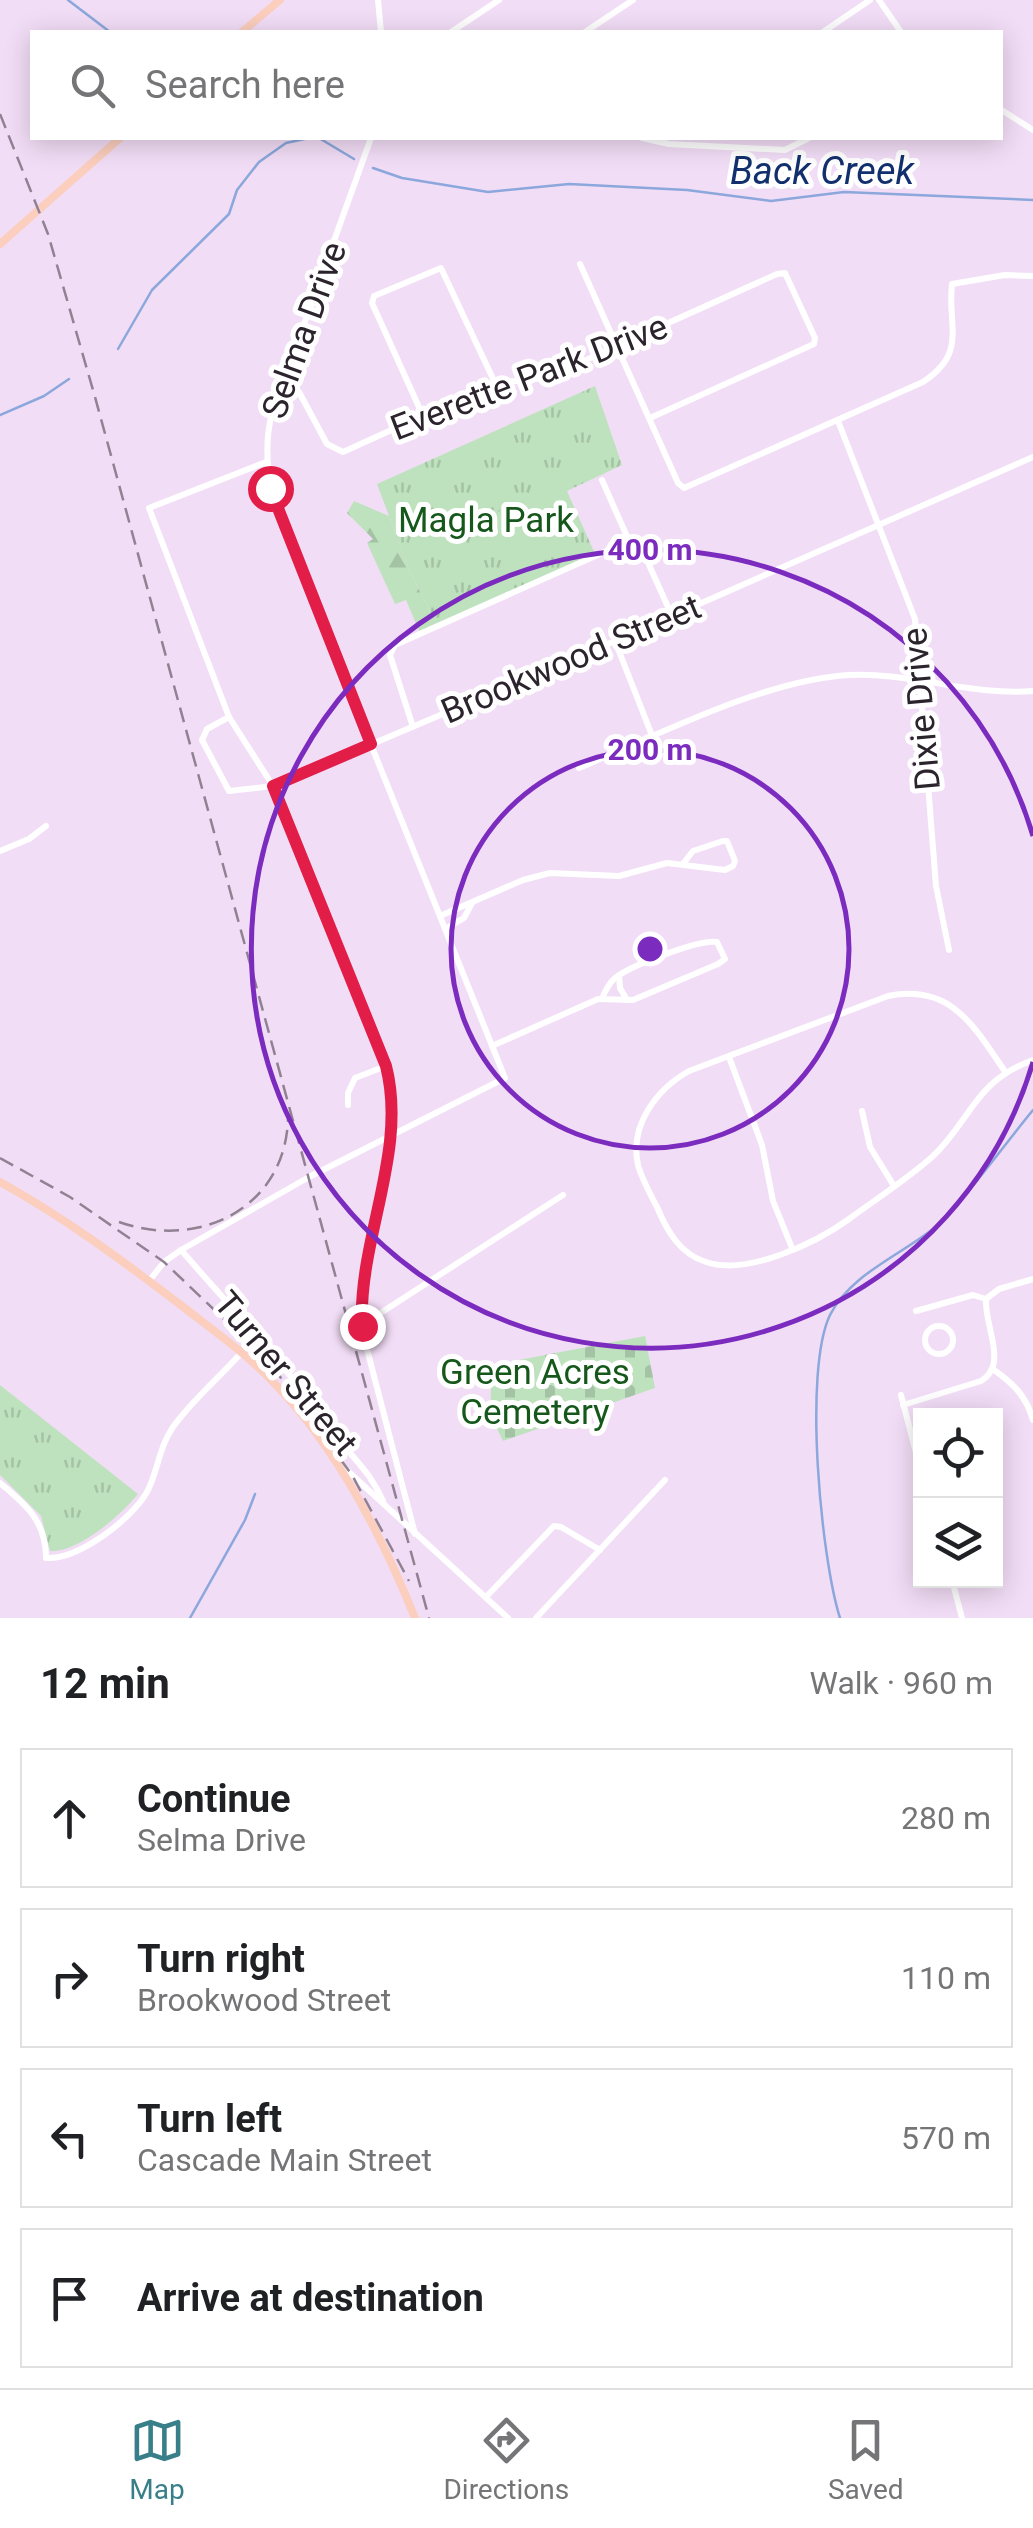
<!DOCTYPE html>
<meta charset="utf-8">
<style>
body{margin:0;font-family:Roboto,sans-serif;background:#f6f6f6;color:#202124}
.controls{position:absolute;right:30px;bottom:30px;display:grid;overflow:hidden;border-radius:0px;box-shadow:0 5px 25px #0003}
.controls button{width:90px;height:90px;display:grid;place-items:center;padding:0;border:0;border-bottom:2px solid #e0e0e0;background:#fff;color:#202124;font:50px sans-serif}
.stop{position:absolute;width:30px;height:30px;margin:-22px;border:8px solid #e11d48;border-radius:50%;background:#fff}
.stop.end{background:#e11d48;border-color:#fff;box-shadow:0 2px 10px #0008}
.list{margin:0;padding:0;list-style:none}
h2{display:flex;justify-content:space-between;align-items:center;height:130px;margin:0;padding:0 40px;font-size:42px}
h2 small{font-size:32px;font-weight:400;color:#757577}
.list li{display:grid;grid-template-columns:65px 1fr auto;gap:30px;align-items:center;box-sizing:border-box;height:140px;margin:0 20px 20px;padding:0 20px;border:2px solid #e0e0e0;border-radius:0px}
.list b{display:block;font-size:38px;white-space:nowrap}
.list p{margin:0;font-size:32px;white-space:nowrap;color:#757577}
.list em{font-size:32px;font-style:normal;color:#757577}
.icon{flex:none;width:55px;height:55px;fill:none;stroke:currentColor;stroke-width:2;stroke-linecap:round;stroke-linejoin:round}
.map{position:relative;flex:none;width:1033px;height:1618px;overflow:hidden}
.search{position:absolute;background:#fff;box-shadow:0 5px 25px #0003;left:30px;right:30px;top:30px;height:110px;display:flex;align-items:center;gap:25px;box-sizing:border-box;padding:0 35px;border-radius:0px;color:#757577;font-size:38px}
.sheet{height:770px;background:#fff}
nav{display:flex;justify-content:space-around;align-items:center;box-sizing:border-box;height:140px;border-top:2px solid #e0e0e0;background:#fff;font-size:28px;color:#757577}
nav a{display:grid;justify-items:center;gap:5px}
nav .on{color:#387f8a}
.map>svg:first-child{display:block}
.forest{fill:url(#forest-firs)}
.cemetery{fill:url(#cemetery-stones)}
.park{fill:url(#park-tufts)}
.pitch{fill:#bfe2be}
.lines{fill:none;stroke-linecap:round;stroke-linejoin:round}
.stream{stroke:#8ba7dc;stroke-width:2.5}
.minor{stroke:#fff;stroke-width:6}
.major{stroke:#fbcebd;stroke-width:8}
.rail{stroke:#918293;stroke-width:2.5;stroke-dasharray:15 8;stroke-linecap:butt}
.route{stroke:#e11d48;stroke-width:12}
.ring{fill:none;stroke:#7b2cbf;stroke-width:5}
.labels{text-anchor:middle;stroke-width:10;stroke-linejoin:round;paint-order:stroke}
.street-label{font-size:35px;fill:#2c242d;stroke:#fff}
.park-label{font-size:35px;fill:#16581b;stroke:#fff}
.water-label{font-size:38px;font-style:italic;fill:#12306e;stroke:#fff}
.centre{fill:#7b2cbf;stroke:#fff;stroke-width:5}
.ring-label{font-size:30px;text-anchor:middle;font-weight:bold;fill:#7b2cbf;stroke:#fff;stroke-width:10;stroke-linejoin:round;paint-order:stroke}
</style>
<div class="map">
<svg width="1033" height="1618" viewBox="0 0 1033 1618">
<defs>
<pattern id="forest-firs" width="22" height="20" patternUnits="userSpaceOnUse" patternTransform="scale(2.5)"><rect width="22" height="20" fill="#bfe2be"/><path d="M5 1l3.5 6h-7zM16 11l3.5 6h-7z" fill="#a4c2a4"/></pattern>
<pattern id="cemetery-stones" width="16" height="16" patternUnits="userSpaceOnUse" patternTransform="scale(2.5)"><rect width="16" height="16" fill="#bfe2be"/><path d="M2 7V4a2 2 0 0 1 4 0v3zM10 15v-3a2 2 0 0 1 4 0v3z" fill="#a4c2a4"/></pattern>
<pattern id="park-tufts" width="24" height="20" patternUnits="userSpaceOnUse" patternTransform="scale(2.5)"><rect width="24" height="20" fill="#bfe2be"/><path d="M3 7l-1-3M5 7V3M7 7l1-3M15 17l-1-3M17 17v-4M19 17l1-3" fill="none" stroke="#a4c2a4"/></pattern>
</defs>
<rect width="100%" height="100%" fill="#f2ddf6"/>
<!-- forest -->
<path class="forest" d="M354,501L389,516L409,569L437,626L420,633L406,600L395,604L367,543L373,539L347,513Z"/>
<!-- cemetery -->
<path class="cemetery" d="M645,1336L655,1388L503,1441L490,1415L492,1365Z"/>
<!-- park -->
<g class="park">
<path d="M595,386L622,465L567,491L596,556L437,626L409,569L377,484Z"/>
<path d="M0,1385L138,1494C121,1515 78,1553 50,1551L41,1516L0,1475Z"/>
</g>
<!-- pitch -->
<path class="pitch" d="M545,489L567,546L564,552L505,570L493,538V518L509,500Z"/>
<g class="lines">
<!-- stream -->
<g class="stream">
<path d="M68,0L110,32"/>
<path d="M319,138L354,159"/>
<path d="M373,168L402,178L488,192L569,184L687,190L771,201L844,192L1033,200"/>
<path d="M118,349L152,290L229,214L237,190L259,162L286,143L309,138"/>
<path d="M0,415L44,396L69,379"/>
<path d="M190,1618L245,1520L255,1494"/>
<path d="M840,1618C821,1558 803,1371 830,1315C853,1269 912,1252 946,1217C977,1184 1004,1145 1033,1110"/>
</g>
<!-- minor -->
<g class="minor">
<path d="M378,0L381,32"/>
<path d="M879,0L901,32"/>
<path d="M451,32L499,0"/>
<path d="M585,32L633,0"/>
<path d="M823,32L870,0"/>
<path d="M1000,109L1033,130"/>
<path d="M642,138L669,144L785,150L809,138"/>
<path d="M580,264L678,483L684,488L923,382C968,352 947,327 952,284L1005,275L1033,276"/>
<path d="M282,386L299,392L327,444L343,452L495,383L546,378L777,274L785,273L815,338L814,344L650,418"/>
<path d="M423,416L372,303L374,296L441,268L495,383"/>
<path d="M838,421L915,619L936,886L949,950"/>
<path d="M266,462L149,508L229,717L273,786L386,1066C408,1150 358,1239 361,1326L415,1534"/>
<path d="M602,480L629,541"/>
<path d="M630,541L637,538L672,616"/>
<path d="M615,641L653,738"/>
<path d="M229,717L207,729L202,740L229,791L273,786L615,641L1033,457"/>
<path d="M413,727L390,655L395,645L629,541"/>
<path d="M579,768C658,735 764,680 849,675C911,672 969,696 1033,691"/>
<path d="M0,851L29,839L46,826"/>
<path d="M440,916L523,880L550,873L619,876L667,863L725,870L733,866L735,861L727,841H723L693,851L682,865"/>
<path d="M445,929L464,918L472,903"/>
<path d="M619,976L620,988L627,1000"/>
<path d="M492,1046L598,999L633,1000L718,964L725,959L717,942C699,939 630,966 615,978C608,984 605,991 602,999"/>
<path d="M729,1057L762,1145L773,1201L792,1248"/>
<path d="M1006,1073C975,1028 952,983 888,996L689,1071C657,1089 629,1125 638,1165C642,1179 650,1194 657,1207C667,1231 680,1254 706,1262C747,1276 816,1243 849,1219C876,1199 906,1180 932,1157C971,1121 974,1081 1033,1060"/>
<path d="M348,1105V1093L355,1078L386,1066"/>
<path d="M862,1111L870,1147L894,1186"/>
<path d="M181,1250C235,1312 291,1372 339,1439C357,1463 370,1472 383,1501"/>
<path d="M149,1281L164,1262L181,1250L309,1177L505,1078L294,553C275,506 259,464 272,413L371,138"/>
<path d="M986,1299L999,1289L1033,1279"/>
<path d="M916,1311L973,1295L986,1299"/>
<path d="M362,1325L563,1195"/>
<circle cx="939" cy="1340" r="14"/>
<path d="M994,1370C1014,1384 1026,1396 1033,1420"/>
<path d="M901,1395L920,1468"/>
<path d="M903,1405L981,1381C1009,1364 984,1326 986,1299"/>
<path d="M339,1463L508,1618"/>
<path d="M0,1483C27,1505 46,1522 46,1558C78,1560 131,1520 147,1492C158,1471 159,1447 173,1427C192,1400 220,1377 242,1352"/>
<path d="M952,1580L962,1618"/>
<path d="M486,1597L554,1526L561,1527L600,1550"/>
<path d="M536,1618L665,1480"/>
</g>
<!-- major -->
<g class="major">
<path d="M242,32L280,0"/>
<path d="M0,244L120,138"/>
<path d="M0,1182C65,1218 123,1261 182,1306C214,1331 247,1354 275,1384C337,1448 382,1536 415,1618"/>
</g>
<!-- rail -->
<g class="rail">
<path d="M0,114L48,234L95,397L429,1618"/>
<path d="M0,1158L70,1197L164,1262L270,1363L352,1475L409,1581"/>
<path d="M119,1222C198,1250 285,1209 288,1119"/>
</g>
</g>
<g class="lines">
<!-- route -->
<path class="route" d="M270,488L371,744L273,786L386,1066C408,1152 358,1239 362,1326"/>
</g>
<!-- distance rings -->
<g class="ring">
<circle cx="650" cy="949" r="199"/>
<path d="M1033 1062A399 399 0 1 1 1033 836"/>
</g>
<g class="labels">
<!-- street labels -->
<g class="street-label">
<text transform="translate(304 330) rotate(-70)" y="12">Selma Drive</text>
<text transform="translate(529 377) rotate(-21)" y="12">Everette Park Drive</text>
<text transform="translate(571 659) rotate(-23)" y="12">Brookwood Street</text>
<text transform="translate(921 709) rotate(-95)" y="12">Dixie Drive</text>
<text transform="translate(286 1373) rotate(50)" y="12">Turner Street</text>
</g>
<!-- park labels -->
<g class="park-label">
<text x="486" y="532">Magla Park</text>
<text x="535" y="1384">Green Acres<tspan x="535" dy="40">Cemetery</tspan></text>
</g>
<!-- water labels -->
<g class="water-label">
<text x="822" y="184">Back Creek</text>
</g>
</g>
<circle cx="650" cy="949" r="15" class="centre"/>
<g class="ring-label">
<text x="650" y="560">400 m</text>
<text x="650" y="760">200 m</text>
</g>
</svg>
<div class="controls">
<button><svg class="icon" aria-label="locate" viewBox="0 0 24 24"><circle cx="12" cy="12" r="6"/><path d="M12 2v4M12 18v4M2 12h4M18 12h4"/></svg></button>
<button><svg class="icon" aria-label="layers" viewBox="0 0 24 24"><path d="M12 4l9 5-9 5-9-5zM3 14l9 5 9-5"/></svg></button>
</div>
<div class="stop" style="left:270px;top:488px"></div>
<div class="stop end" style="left:362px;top:1326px"></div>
<div class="search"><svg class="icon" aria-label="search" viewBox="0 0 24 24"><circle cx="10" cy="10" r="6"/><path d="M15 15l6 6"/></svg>Search here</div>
</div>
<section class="sheet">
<h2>12 min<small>Walk · 960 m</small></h2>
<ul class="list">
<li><svg class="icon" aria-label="ahead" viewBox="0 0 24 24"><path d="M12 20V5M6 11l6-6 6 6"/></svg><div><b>Continue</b><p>Selma Drive</p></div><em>280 m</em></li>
<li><svg class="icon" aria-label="right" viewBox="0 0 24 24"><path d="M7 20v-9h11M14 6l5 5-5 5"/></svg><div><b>Turn right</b><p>Brookwood Street</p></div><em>110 m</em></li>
<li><svg class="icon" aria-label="left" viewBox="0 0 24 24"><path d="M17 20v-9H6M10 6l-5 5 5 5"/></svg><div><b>Turn left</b><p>Cascade Main Street</p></div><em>570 m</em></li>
<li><svg class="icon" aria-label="arrive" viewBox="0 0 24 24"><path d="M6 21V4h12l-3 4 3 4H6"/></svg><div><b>Arrive at destination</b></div></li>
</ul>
</section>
<nav>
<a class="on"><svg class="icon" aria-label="map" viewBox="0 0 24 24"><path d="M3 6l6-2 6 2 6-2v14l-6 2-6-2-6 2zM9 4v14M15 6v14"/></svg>Map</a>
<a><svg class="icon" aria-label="directions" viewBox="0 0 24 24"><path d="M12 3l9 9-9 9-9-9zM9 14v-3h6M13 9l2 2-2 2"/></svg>Directions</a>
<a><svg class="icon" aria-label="saved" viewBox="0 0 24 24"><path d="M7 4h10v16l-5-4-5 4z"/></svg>Saved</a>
</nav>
